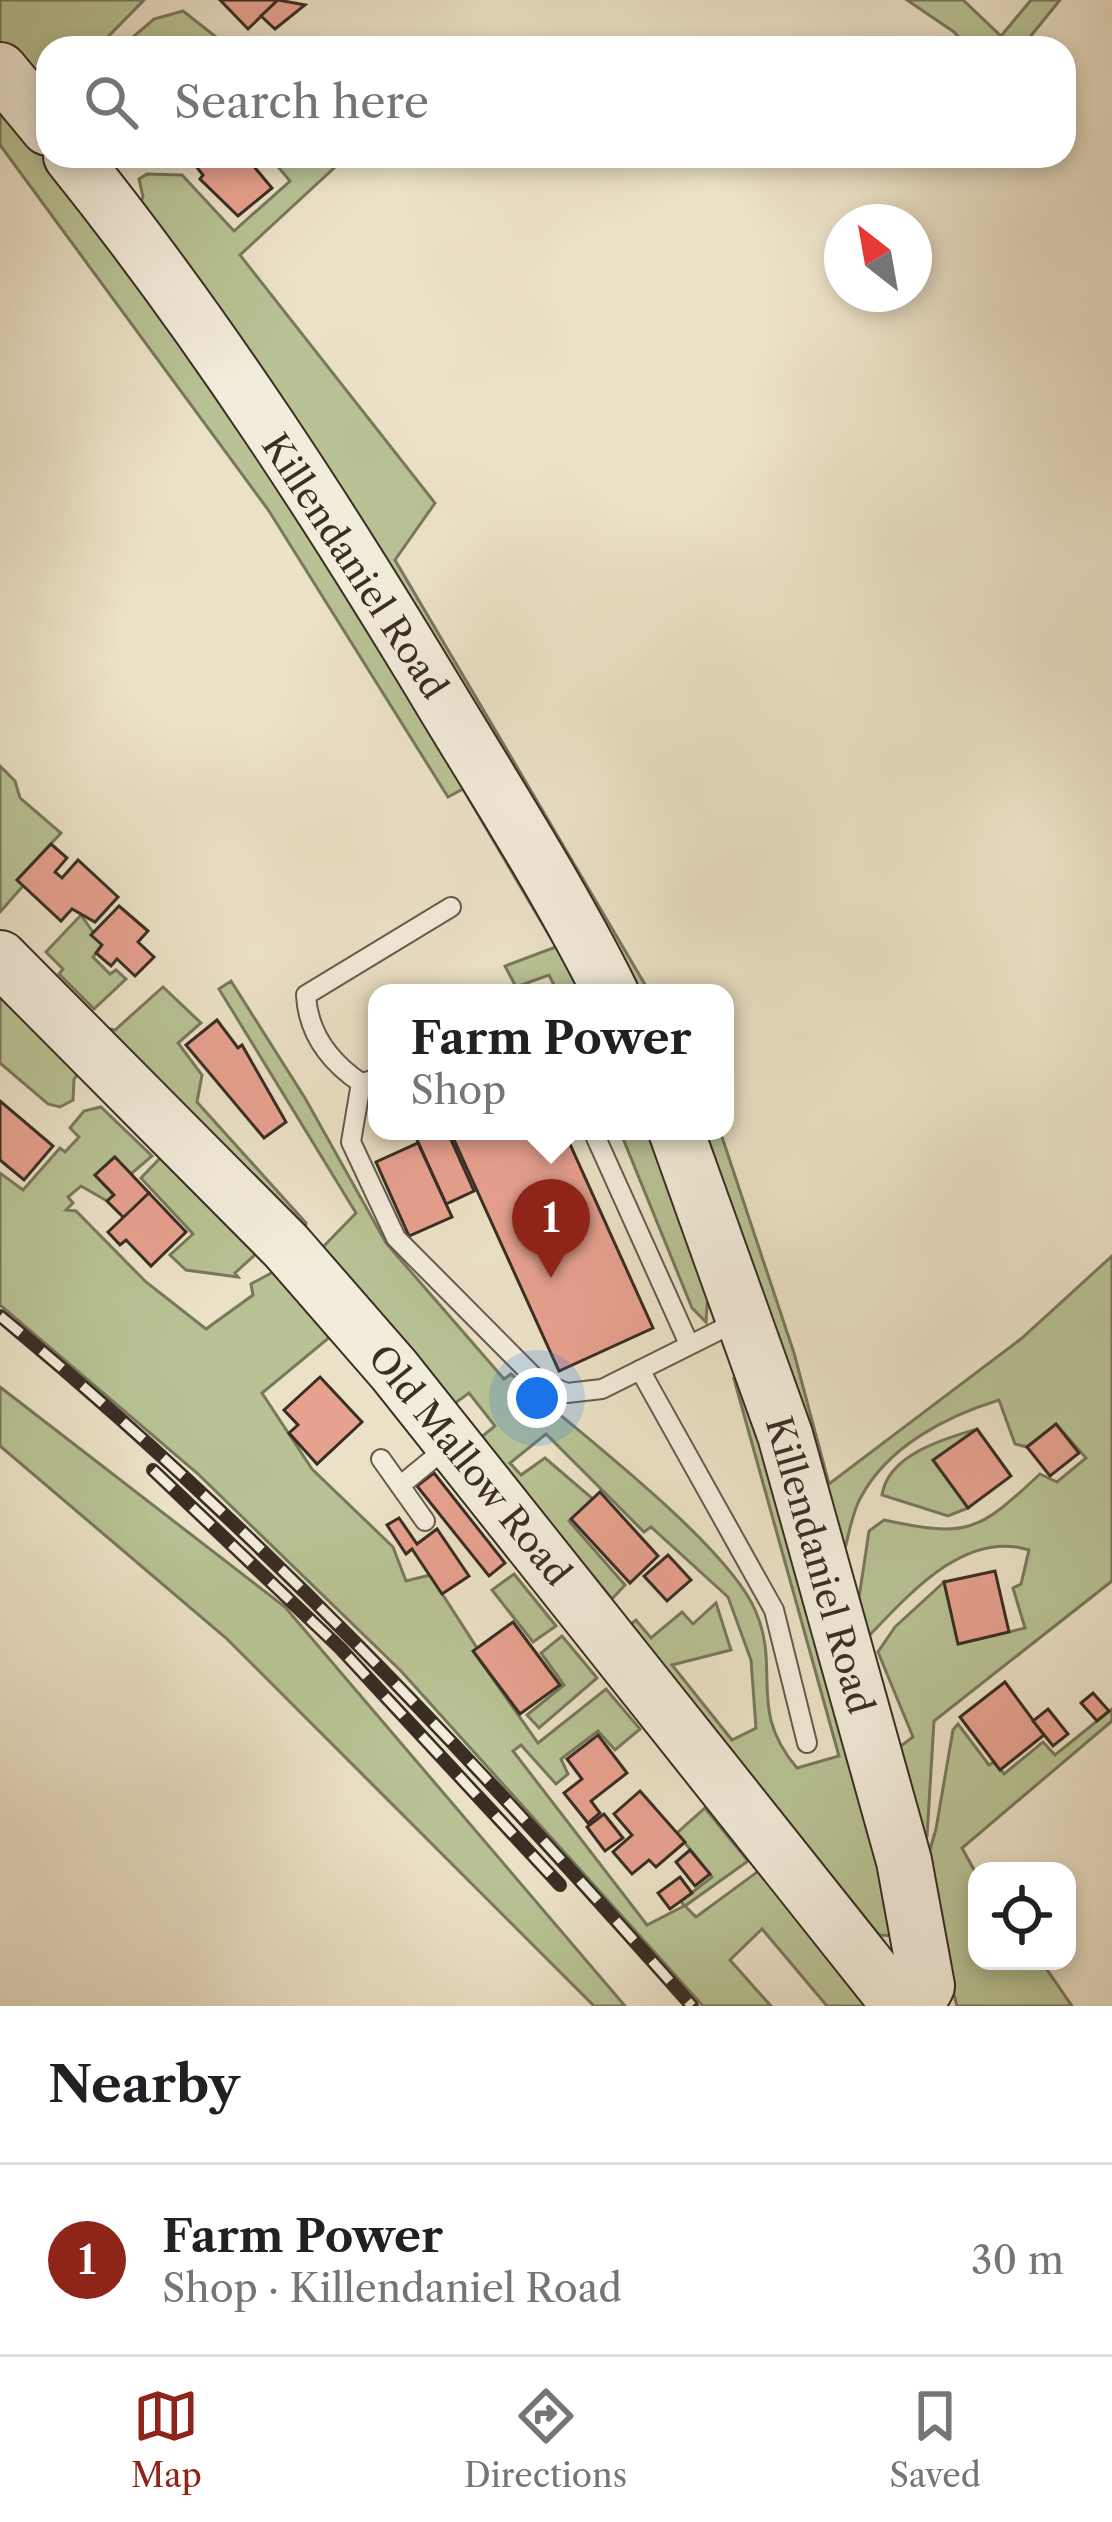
<!DOCTYPE html>
<meta charset="utf-8">
<style>
body{margin:0;font-family:"Libre Caslon Text",serif;background:#f2f2f2;color:#202124}
.controls{position:absolute;right:36px;bottom:36px;display:grid;overflow:hidden;border-radius:24px;box-shadow:0 6px 18px #0003}
.controls button{width:108px;height:108px;display:grid;place-items:center;padding:0;border:0;border-bottom:3px solid #e0e0e0;background:#fff;color:#202124;font:60px sans-serif}
.compass{position:absolute;left:824px;top:204px;width:108px;height:108px;border-radius:50%;background:#fff;box-shadow:0 6px 18px #0003;rotate:329deg}
.you{position:absolute;left:537px;top:1398px;width:42px;height:42px;margin:-30px;border:9px solid #fff;border-radius:50%;background:#1a73e8;box-shadow:0 0 0 18px #1a73e833}
.badge{display:grid;place-items:center;width:78px;height:78px;border-radius:50%;background:#8f2418;color:#fff;font-size:39px;font-weight:700}
.pin{position:absolute;translate:-50% -99px;filter:drop-shadow(0 3px 6px #0008)}
.pin::after{content:'';position:absolute;top:63px;width:42px;height:36px;background:inherit;clip-path:polygon(0 0,100% 0,50% 100%)}
.popup{position:absolute;left:368px;top:984px;width:366px;height:156px;box-sizing:border-box;display:grid;place-content:center;border-radius:24px;background:#fff;filter:drop-shadow(0 3px 9px #0005);font-size:39px;white-space:nowrap;color:#757577}
.popup b{font-size:45px;color:#202124}
.popup::after{content:'';position:absolute;left:50%;top:100%;margin-left:-24px;border:24px solid transparent;border-top-color:#fff}
.list{margin:0;padding:0;list-style:none}
h2{display:flex;justify-content:space-between;align-items:center;height:156px;margin:0;padding:0 48px;font-size:51px}
h2 small{font-size:39px;font-weight:400;color:#757577}
.list li{display:grid;grid-template-columns:78px 1fr auto;gap:36px;align-items:center;box-sizing:border-box;height:192px;padding:0 48px;border-top:3px solid #e0e0e0}
.list b{display:block;font-size:45px;white-space:nowrap}
.list p{margin:0;font-size:39px;white-space:nowrap;color:#757577}
.list em{font-size:39px;font-style:normal;color:#757577}
.icon{flex:none;width:66px;height:66px;fill:none;stroke:currentColor;stroke-width:2;stroke-linecap:round;stroke-linejoin:round}
.map{position:relative;flex:none;width:1112px;height:2006px;overflow:hidden}
.search{position:absolute;background:#fff;box-shadow:0 6px 18px #0003;left:36px;right:36px;top:36px;height:132px;display:flex;align-items:center;gap:30px;box-sizing:border-box;padding:0 42px;border-radius:36px;color:#757577;font-size:45px}
.sheet{height:348px;background:#fff}
nav{display:flex;justify-content:space-around;align-items:center;box-sizing:border-box;height:168px;border-top:3px solid #e0e0e0;background:#fff;font-size:33px;color:#757577}
nav a{display:grid;justify-items:center;gap:6px}
nav .on{color:#8f2418}
.map>svg:first-child{display:block}
.green{fill:#b8c294;stroke:#78785c;stroke-width:3}
.building{fill:#e7a18f;stroke:#392e24;stroke-width:3}
.lines{fill:none;stroke-linecap:round;stroke-linejoin:round}
.lane-casing{stroke:#665b4c;stroke-width:22}
.secondary-casing{stroke:#392e24;stroke-width:58}
.lane{stroke:#f2ecda;stroke-width:18}
.secondary{stroke:#f2ecda;stroke-width:54}
.rail-casing{stroke:#392e24;stroke-width:14}
.rail{stroke:#f2ecda;stroke-width:9;stroke-dasharray:27;stroke-linecap:butt}
.labels{text-anchor:middle;stroke-width:10;stroke-linejoin:round;paint-order:stroke}
.street-label{font-size:36px;fill:#392e24;stroke:#f2ecda}
</style>
<div class="map">
<svg width="1112" height="2006" viewBox="0 0 1112 2006">
<rect width="100%" height="100%" fill="#ebe1c6"/>
<filter id="stains"><feTurbulence type="fractalNoise" baseFrequency=".00167" numOctaves="4"/><feColorMatrix values="0 0 0 0 .2 0 0 0 0 .09 0 0 0 0 .02 0 0 0 .5 -.17"/></filter>
<radialGradient id="worn" r=".72"><stop offset=".6" stop-color="#630" stop-opacity="0"/><stop offset="1" stop-color="#630" stop-opacity=".3"/></radialGradient>
<!-- green -->
<g class="green">
<path d="M0,0H144L97,48H48V103L0,47Z"/>
<path d="M907,0H963L1001,36L1031,0H1060L1021,48H968L954,32Z"/>
<path d="M183,11L230,48H120L154,19Z"/>
<path d="M0,89L173,313L596,993H558L549,975L516,987L505,966L556,947L463,789L448,797L269,511L0,145Z"/>
<path d="M269,156H347L240,255L435,503L395,560L650,993H629L136,212L143,197L139,179L147,174L182,175L234,231L290,181Z"/>
<path d="M0,766L15,781L20,798L61,833L17,880L23,886L0,912Z"/>
<path d="M81,915L102,945L93,957L110,974L116,970L126,979L94,1009L59,974L63,969L46,952Z"/>
<path d="M0,980L83,1069L74,1079L73,1100L60,1107L48,1104L0,1063Z"/>
<path d="M231,981L305,1098L386,1243L504,1379L511,1374C570,1425 729,1545 756,1612C781,1672 747,1709 797,1768L839,1756L734,1379L744,1382L761,1410L896,1936L879,1935L630,1625L636,1620L651,1638L682,1612L693,1624L716,1603L731,1650L672,1665L732,1740L756,1728L751,1660L728,1597L651,1527L644,1532L546,1434L510,1463L521,1475L545,1458L593,1499L569,1521L625,1585L612,1599L480,1438L495,1426L469,1393L451,1406L321,1249L356,1213L219,989Z"/>
<path d="M163,987L201,1023L178,1043L202,1075L197,1102L306,1223L305,1230L106,1028L115,1030Z"/>
<path d="M101,1107L152,1156L131,1174L114,1157L95,1175L114,1195L107,1201L81,1186L68,1197L73,1203L66,1210L76,1211L146,1282L206,1329L253,1295L251,1284L275,1271L336,1332L262,1393L312,1469L393,1547L406,1581L430,1575L477,1648L474,1652L538,1743L606,1689L640,1729L615,1750L598,1731L561,1759L568,1774L556,1784L521,1745L513,1751L647,1925L684,1906L681,1901L712,1877L677,1833L705,1808L748,1861L685,1906L696,1917L764,1867L881,2006H827L762,1929L730,1960L771,2006H703L401,1671L197,1473L0,1305V1173L23,1190L60,1148L65,1152L79,1137L70,1128L84,1111Z"/>
<path d="M620,1131H660L708,1293L706,1322L692,1308Z"/>
<path d="M695,1131H720L794,1353L829,1484L1022,1338L1112,1256V1581L934,1721L927,1836L920,1839L898,1748L913,1737L878,1652L895,1627L944,1582L959,1644L1025,1628L1013,1588L1021,1584L1029,1550C963,1529 906,1598 864,1641L857,1611L869,1531L884,1520C968,1538 978,1532 1040,1474L1057,1482L1086,1458L1056,1424L1027,1447L1015,1444L999,1400C947,1416 888,1446 861,1497C852,1512 849,1535 844,1552Z"/>
<path d="M165,1153L258,1252L235,1273L238,1277L186,1270L170,1255L193,1234L141,1178Z"/>
<path d="M0,1387L285,1607L625,2006H594L226,1638L0,1446Z"/>
<path d="M977,1429L934,1460L968,1508L948,1516L882,1495C888,1455 943,1439 977,1429Z"/>
<path d="M514,1574L556,1626L533,1642L492,1590Z"/>
<path d="M562,1636L597,1678L539,1728L527,1715L564,1685L541,1653Z"/>
<path d="M1112,1709V1721L962,1848L977,1875V1961H1041L1072,2006H957L922,1877L936,1829L953,1730L958,1724L989,1765L994,1762L1004,1774L1043,1742L1055,1755Z"/>
</g>
<!-- building -->
<g class="building">
<path d="M220,0H278L248,29Z"/>
<path d="M278,0L305,5L275,29L261,16Z"/>
<path d="M196,156H245L272,188L238,216L200,179L203,175L191,160Z"/>
<path d="M51,844L67,858L55,872L62,878L78,860L118,897L95,922L72,909L61,921L17,880Z"/>
<path d="M119,906L148,931L138,942L154,957L135,976L117,959L111,966L96,953L102,945L91,935Z"/>
<path d="M217,1020L238,1048L242,1045L286,1122L264,1138L186,1045Z"/>
<path d="M0,1101L53,1146L24,1180L0,1160Z"/>
<path d="M413,1131H447L474,1191L446,1204Z"/>
<path d="M450,1131H564L653,1328L559,1371Z"/>
<path d="M418,1143L452,1217L409,1236L376,1162Z"/>
<path d="M115,1157L149,1193L124,1218L107,1201L114,1195L95,1175Z"/>
<path d="M149,1193L186,1232L151,1266L126,1240L120,1245L108,1232Z"/>
<path d="M320,1377L362,1422L317,1464L289,1433L298,1425L284,1410Z"/>
<path d="M1056,1424L1079,1453L1050,1476L1027,1447Z"/>
<path d="M977,1429L1011,1476L968,1508L933,1460Z"/>
<path d="M434,1473L505,1563L489,1576L417,1486Z"/>
<path d="M600,1492L658,1556L630,1583L571,1519Z"/>
<path d="M399,1518L417,1544L437,1529L469,1576L442,1594L412,1549L406,1554L387,1525Z"/>
<path d="M668,1555L691,1580L667,1601L644,1576Z"/>
<path d="M995,1571L1009,1632L958,1644L944,1582Z"/>
<path d="M513,1622L560,1685L520,1714L473,1651Z"/>
<path d="M1005,1682L1044,1735L1000,1770L960,1717Z"/>
<path d="M1093,1693L1109,1711L1097,1721L1081,1703Z"/>
<path d="M1048,1709L1068,1734L1053,1746L1033,1721Z"/>
<path d="M598,1735L627,1773L591,1801L600,1813L588,1823L564,1793L582,1779L567,1759Z"/>
<path d="M640,1791L685,1842L656,1867L649,1860L632,1874L613,1852L632,1835L614,1814Z"/>
<path d="M604,1814L623,1838L605,1851L587,1827Z"/>
<path d="M690,1850L710,1874L695,1886L676,1862Z"/>
<path d="M680,1877L692,1893L670,1909L658,1893Z"/>
</g>
<g class="lines">
<defs>
<g id="lane">
<path d="M377,1079L361,1083C330,1062 308,1033 306,995L451,907"/>
<path d="M361,1083L351,1142L396,1238L539,1382L567,1393L602,1389L740,1320"/>
<path d="M593,1131L689,1344"/>
<path d="M640,1370L774,1610L807,1743"/>
<path d="M381,1459L425,1521"/>
<path d="M401,1485L451,1444"/>
</g>
<g id="secondary">
<path d="M0,70L48,128"/>
<path d="M71,156C210,329 332,518 446,708C503,802 562,895 611,993"/>
<path d="M0,958L286,1246L394,1370L900,2006"/>
<path d="M676,1131L785,1435L904,1861L927,1986L916,2006"/>
</g>
</defs>
<!-- lane casing -->
<use href="#lane" class="lane-casing"/>
<!-- secondary casing -->
<use href="#secondary" class="secondary-casing"/>
<!-- lane -->
<use href="#lane" class="lane"/>
<!-- secondary -->
<use href="#secondary" class="secondary"/>
<defs>
<g id="rail">
<path d="M0,1316C258,1529 471,1756 692,2006"/>
<path d="M153,1470L340,1648L560,1885"/>
</g>
</defs>
<!-- rail casing -->
<use href="#rail" class="rail-casing"/>
<!-- rail -->
<use href="#rail" class="rail"/>
</g>
<g class="labels">
<!-- street labels -->
<g class="street-label">
<text transform="translate(355 566) rotate(57)" y="13">Killendaniel Road</text>
<text transform="translate(470 1465) rotate(51)" y="13">Old Mallow Road</text>
<text transform="translate(820 1565) rotate(74)" y="13">Killendaniel Road</text>
</g>
</g>
<rect width="100%" height="100%" filter="url(#stains)"/>
<rect width="100%" height="100%" fill="url(#worn)"/>
</svg>
<div class="controls">
<button><svg class="icon" aria-label="locate" viewBox="0 0 24 24"><circle cx="12" cy="12" r="6"/><path d="M12 2v4M12 18v4M2 12h4M18 12h4"/></svg></button>
</div>
<svg class="compass" viewBox="-18 -18 36 36"><path d="M0-13l5 13h-10z" fill="#e53935"/><path d="M0 13l5-13h-10z" fill="#757577"/></svg>
<div class="you"></div>
<div class="pin badge" style="left:551px;top:1278px">1</div>
<div class="popup"><b>Farm Power</b>Shop</div>
<div class="search"><svg class="icon" aria-label="search" viewBox="0 0 24 24"><circle cx="10" cy="10" r="6"/><path d="M15 15l6 6"/></svg>Search here</div>
</div>
<section class="sheet">
<h2>Nearby<small></small></h2>
<ul class="list">
<li><span class="badge">1</span><div><b>Farm Power</b><p>Shop · Killendaniel Road</p></div><em>30 m</em></li>
</ul>
</section>
<nav>
<a class="on"><svg class="icon" aria-label="map" viewBox="0 0 24 24"><path d="M3 6l6-2 6 2 6-2v14l-6 2-6-2-6 2zM9 4v14M15 6v14"/></svg>Map</a>
<a><svg class="icon" aria-label="directions" viewBox="0 0 24 24"><path d="M12 3l9 9-9 9-9-9zM9 14v-3h6M13 9l2 2-2 2"/></svg>Directions</a>
<a><svg class="icon" aria-label="saved" viewBox="0 0 24 24"><path d="M7 4h10v16l-5-4-5 4z"/></svg>Saved</a>
</nav>
